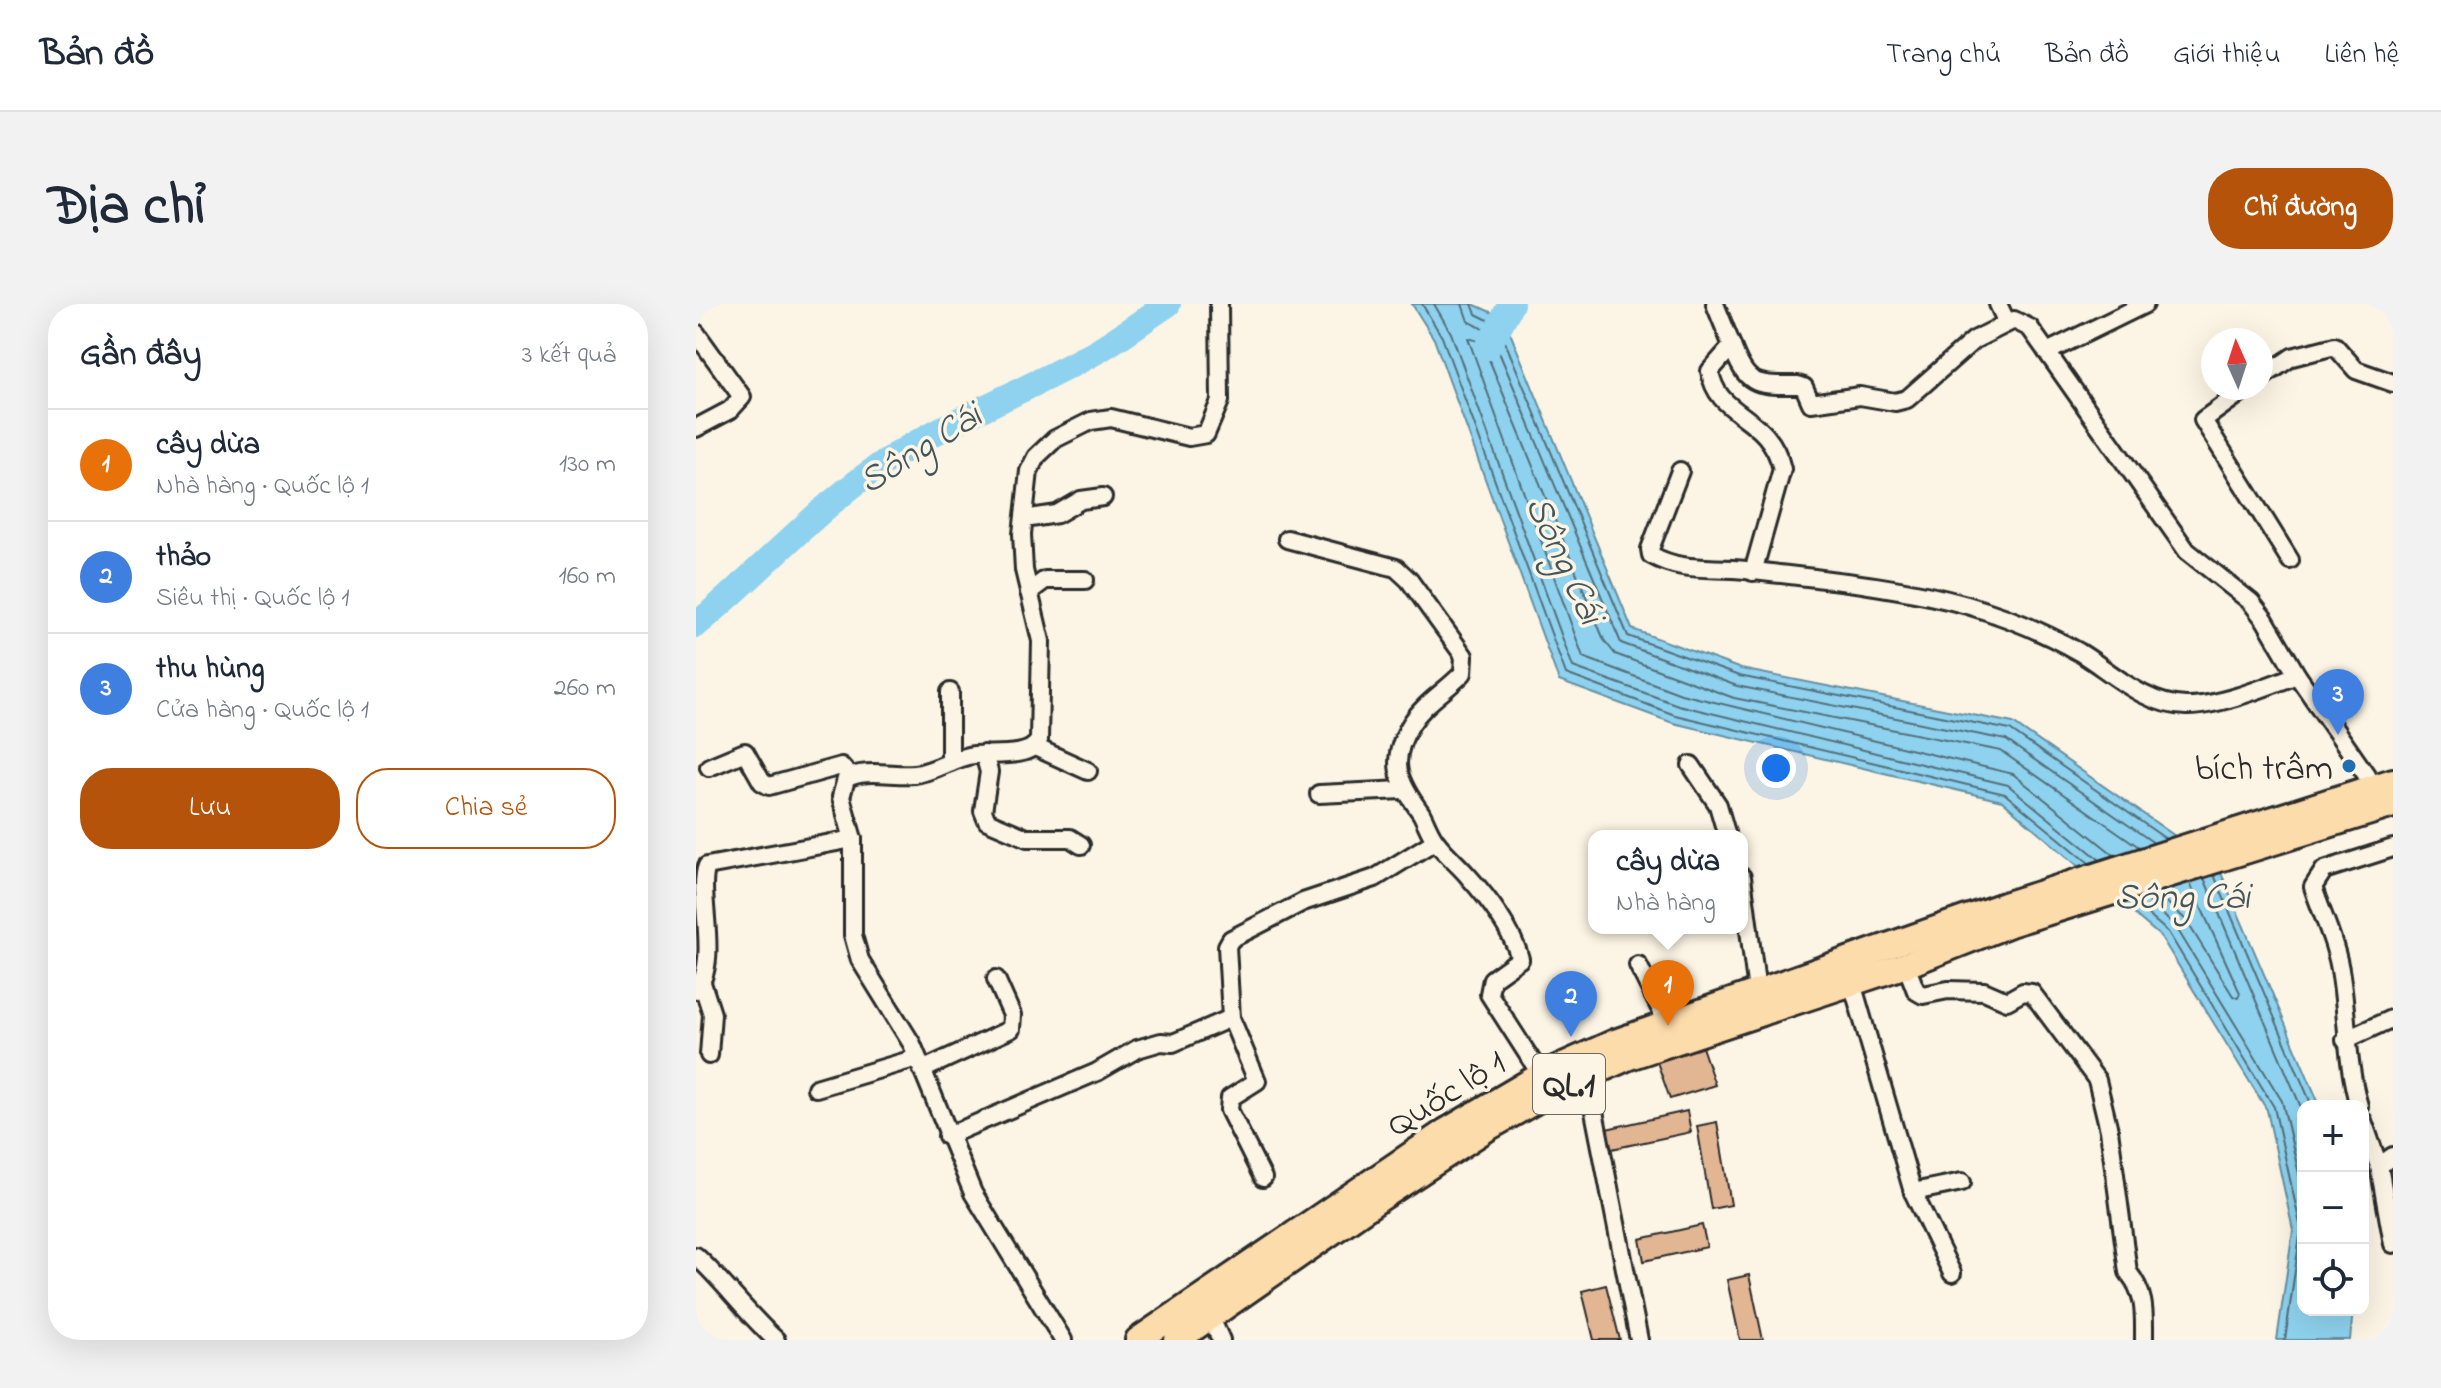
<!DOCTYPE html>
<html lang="vi">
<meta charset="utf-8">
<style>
body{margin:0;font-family:"Indie Flower",sans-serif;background:#f2f2f3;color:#1f2937}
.controls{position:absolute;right:24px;bottom:24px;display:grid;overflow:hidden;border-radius:16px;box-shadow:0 8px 32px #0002}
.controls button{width:72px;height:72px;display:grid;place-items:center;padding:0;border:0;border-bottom:2px solid #e0e1e3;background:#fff;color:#1f2937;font:40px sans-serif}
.compass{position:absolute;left:1505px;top:24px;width:72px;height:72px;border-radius:50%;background:#fff;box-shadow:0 8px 32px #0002;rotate:357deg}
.you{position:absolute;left:1080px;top:464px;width:28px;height:28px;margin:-20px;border:6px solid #fff;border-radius:50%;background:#1a73e8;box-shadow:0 0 0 12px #1a73e833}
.badge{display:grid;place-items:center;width:52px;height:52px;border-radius:50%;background:#b45309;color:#fff;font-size:26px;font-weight:700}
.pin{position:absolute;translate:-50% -66px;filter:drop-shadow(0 2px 4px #0008)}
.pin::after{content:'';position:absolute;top:42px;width:28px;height:24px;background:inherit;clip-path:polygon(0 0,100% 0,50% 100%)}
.popup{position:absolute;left:892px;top:526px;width:160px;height:104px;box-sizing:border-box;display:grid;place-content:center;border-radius:16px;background:#fff;filter:drop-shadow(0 2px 6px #0005);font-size:26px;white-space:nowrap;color:#747a83}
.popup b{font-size:30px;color:#1f2937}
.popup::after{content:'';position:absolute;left:50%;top:100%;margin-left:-16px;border:16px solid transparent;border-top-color:#fff}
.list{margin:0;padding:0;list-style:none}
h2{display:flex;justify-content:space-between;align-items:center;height:104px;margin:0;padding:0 32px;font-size:34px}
h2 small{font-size:26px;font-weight:400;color:#747a83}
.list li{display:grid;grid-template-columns:52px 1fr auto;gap:24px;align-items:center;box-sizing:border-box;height:112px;padding:0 32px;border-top:2px solid #e0e1e3}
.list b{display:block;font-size:30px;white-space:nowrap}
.list p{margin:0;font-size:26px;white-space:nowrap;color:#747a83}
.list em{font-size:26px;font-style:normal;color:#747a83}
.actions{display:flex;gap:16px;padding:24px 32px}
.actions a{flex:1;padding:18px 0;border:2px solid #b45309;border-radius:32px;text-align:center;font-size:28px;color:#b45309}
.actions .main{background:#b45309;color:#fff}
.icon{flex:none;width:44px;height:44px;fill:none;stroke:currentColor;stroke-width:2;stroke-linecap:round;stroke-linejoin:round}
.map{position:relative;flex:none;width:1697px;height:1036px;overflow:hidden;border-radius:32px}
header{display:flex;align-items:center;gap:48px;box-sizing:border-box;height:112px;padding:0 40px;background:#fff;border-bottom:2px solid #e0e1e3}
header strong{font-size:38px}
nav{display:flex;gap:44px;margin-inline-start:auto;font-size:28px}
.intro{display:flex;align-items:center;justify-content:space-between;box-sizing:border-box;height:192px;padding:0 48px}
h1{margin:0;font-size:56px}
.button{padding:20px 36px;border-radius:32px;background:#b45309;color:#fff;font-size:28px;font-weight:700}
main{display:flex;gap:48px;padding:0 48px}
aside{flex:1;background:#fff;border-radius:32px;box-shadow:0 8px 32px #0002}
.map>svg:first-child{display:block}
.water{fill:#8ed2ef;stroke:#668fa1;stroke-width:2}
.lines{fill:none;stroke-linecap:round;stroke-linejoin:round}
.shore{stroke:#536e79;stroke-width:2}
.river{stroke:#8ed2ef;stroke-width:26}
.building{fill:#e2b593;stroke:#2b2b2b;stroke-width:2}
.minor-casing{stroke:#2b2b2b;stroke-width:22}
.highway-casing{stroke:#2b2b2b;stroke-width:30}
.minor{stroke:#fcf5e5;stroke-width:16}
.highway{stroke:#fddcac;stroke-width:24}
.poi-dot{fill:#1f6fb2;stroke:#fcf5e5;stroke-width:3}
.labels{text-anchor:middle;stroke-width:7;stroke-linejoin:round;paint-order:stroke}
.shield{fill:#fcf5e5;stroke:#6a6863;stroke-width:2}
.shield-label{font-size:34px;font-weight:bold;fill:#2b2b2b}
.poi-label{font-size:36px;fill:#2b2b2b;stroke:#fcf5e5;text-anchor:end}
.street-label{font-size:36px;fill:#2b2b2b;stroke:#fcf5e5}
.water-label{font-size:38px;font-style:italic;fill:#44555c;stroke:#fcf5e5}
</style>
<header>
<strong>Bản đồ</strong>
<nav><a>Trang chủ</a><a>Bản đồ</a><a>Giới thiệu</a><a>Liên hệ</a></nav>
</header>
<div class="intro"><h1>Địa chỉ</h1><a class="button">Chỉ đường</a></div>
<main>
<aside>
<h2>Gần đây<small>3 kết quả</small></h2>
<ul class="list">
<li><span class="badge" style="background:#e8710a">1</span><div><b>cây dừa</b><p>Nhà hàng · Quốc lộ 1</p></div><em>130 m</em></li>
<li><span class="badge" style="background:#3f7fe0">2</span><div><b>thảo</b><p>Siêu thị · Quốc lộ 1</p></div><em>160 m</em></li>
<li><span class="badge" style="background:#3f7fe0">3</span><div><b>thu hùng</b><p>Cửa hàng · Quốc lộ 1</p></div><em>260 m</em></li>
</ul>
<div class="actions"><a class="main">Lưu</a><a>Chia sẻ</a></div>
</aside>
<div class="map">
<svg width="1697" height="1036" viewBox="0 0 1697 1036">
<rect width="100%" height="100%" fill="#fcf5e5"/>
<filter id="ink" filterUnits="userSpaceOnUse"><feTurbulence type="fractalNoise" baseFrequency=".0125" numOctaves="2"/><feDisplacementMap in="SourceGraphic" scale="16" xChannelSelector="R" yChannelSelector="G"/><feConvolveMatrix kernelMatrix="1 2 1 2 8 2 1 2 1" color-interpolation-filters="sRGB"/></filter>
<g filter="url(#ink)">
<!-- water -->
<path class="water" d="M716,0H777L808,14L936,325L1045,365L1317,419L1522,562L1624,802H1607V1006H1657L1654,1036H1581L1597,926L1571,806L1465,633L1306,497L977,419L863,377L738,35Z"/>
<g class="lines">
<!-- shore -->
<g class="shore">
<path d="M726,0L746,33L870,370L979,411L1309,490L1393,559"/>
<path d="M738,0L755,29L877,363L982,401L1312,481L1404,556"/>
<path d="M766,0L772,17L795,29L925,339L1041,382L1310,436L1458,539"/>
<path d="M776,0L780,10L802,21L932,332L1043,372L1314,426L1470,535"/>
<path d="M1418,551L1317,470L985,390L887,353L772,34L786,38L908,336L919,350L1038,394L1305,447L1443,543"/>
<path d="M1518,571L1616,802"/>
<path d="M1508,574L1607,808"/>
<path d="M1461,589L1490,616L1537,692L1542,694L1544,689L1494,579"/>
<path d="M1448,593L1480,623L1586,797L1607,887"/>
<path d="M1436,597L1472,628L1578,803L1605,925L1589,1036"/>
</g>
<!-- river -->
<g class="river">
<path d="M792,43L815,0"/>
<path d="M0,321C67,266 126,197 200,151C264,111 335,85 401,47C425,33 448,16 472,0"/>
</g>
</g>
<!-- building -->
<g class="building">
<path d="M1006,743L1019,781L974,795L961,758Z"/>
<path d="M991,807L995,828L911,846L906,826Z"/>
<path d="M1021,818L1035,901L1015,905L1001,822Z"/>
<path d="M1006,921L1011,943L948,957L944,935Z"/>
<path d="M1053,971L1067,1036H1044L1031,976Z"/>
<path d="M910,981L924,1036H898L886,987Z"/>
</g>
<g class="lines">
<defs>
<g id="minor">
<path d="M1019,0L1036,42L1014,67C1021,115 1073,108 1086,165L1057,268"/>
<path d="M1302,0L1311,19"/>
<path d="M0,29L46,93L34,106L0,124"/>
<path d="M1036,42C1051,83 1060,81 1102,81L1108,83L1115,99L1164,92L1199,98L1211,95L1278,36L1318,16L1334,24L1491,247L1555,298L1569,316L1601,371L1678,482"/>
<path d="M1351,48L1449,0"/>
<path d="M1565,74L1596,53L1639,42L1660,66L1697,79"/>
<path d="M1551,84L1507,116L1594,256"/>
<path d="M984,167L954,245L955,251C987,269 1015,262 1050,266C1124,275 1199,281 1271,301C1309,312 1348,328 1383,348C1416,368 1448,401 1490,402C1521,403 1572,382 1601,371"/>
<path d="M328,215L361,210L385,196L407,193"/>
<path d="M591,235L700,264L713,276L768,352L767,369C750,387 728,399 715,420C692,458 702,477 725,509C730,518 733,528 739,536C748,549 762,560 772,572C792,594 817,627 824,655L796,675L793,690L845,771"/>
<path d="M333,288L349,276H389"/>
<path d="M339,443L392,467"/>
<path d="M288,450L293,468L287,507L291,517L331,534H374L385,541"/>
<path d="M254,458V388"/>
<path d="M995,461L1022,501L1031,532"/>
<path d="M13,463L49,448L66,478L73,482L145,462L154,472"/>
<path d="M623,490L707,486"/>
<path d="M1046,573L1061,687"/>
<path d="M942,661L971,718"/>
<path d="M1210,661L1220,687L1227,691L1252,686L1288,687L1311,697L1327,688L1336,689L1401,776L1413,826L1432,968C1450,990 1448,1009 1448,1036"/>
<path d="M6,679L16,710L13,751"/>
<path d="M1156,679L1217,888L1256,969"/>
<path d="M0,686C25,656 0,589 11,562L157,535"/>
<path d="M1649,736L1697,714"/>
<path d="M226,766L315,725L316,711L300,675"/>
<path d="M891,772L943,1036"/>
<path d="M120,784L221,754"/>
<path d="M1663,802C1650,758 1652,716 1645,672C1641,641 1627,613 1617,583L1628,566L1697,544"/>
<path d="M1667,817L1683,862L1697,940"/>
<path d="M251,832L401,768L441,745L465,738L477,739L535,714"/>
<path d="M1683,862L1697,852"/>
<path d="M567,874L533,806L534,794L561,777L535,714L531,642L535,635L607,598L679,574L739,537"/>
<path d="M1217,888L1266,878"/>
<path d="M0,952C29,979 51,1010 80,1036"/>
<path d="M515,1014L525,1036"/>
<path d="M367,1036L277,889L216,740L164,656L157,631V535L145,493L150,475C167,464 198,472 218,470C240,468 257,453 278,451C297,449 334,455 343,436L345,337L328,266L326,230L333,167L340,153L359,135L395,117L415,114L493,133L510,130L524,97L523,0"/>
</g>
<g id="highway">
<path d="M442,1036L750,827L845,771L919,738L1308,601L1697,477"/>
<path d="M481,1036L685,894L792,824L861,785L933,753L1210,661L1314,620L1697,501"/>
</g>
</defs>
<!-- minor casing -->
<use href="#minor" class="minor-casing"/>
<!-- highway casing -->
<use href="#highway" class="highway-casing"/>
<!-- minor -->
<use href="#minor" class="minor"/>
<!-- highway -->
<use href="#highway" class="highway"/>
</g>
</g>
<!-- markers -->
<circle class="poi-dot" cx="1653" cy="462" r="8"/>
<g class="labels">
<!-- shield labels -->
<rect class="shield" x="837" y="750" width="72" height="60" rx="6"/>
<g class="shield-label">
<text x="873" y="792">QL.1</text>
</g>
<!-- poi labels -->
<g class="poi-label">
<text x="1637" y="475">bích trâm</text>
</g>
<!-- street labels -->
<g class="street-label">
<text transform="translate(749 788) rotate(-32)" y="13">Quốc lộ 1</text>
</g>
<!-- water labels -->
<g class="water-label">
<text transform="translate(223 143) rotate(-32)" y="13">Sông Cái</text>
<text transform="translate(870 255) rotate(65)" y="13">Sông Cái</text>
<text x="1486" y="604">Sông Cái</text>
</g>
</g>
</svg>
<div class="controls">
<button>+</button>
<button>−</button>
<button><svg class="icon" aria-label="locate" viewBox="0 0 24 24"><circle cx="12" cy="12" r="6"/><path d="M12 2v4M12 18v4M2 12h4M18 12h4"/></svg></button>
</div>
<svg class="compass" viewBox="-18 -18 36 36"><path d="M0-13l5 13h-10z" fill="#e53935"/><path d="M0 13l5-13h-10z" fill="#747a83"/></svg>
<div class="you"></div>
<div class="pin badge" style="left:972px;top:722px;background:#e8710a">1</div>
<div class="popup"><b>cây dừa</b>Nhà hàng</div>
<div class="pin badge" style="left:875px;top:733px;background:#3f7fe0">2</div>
<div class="pin badge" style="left:1642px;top:431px;background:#3f7fe0">3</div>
</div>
</main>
